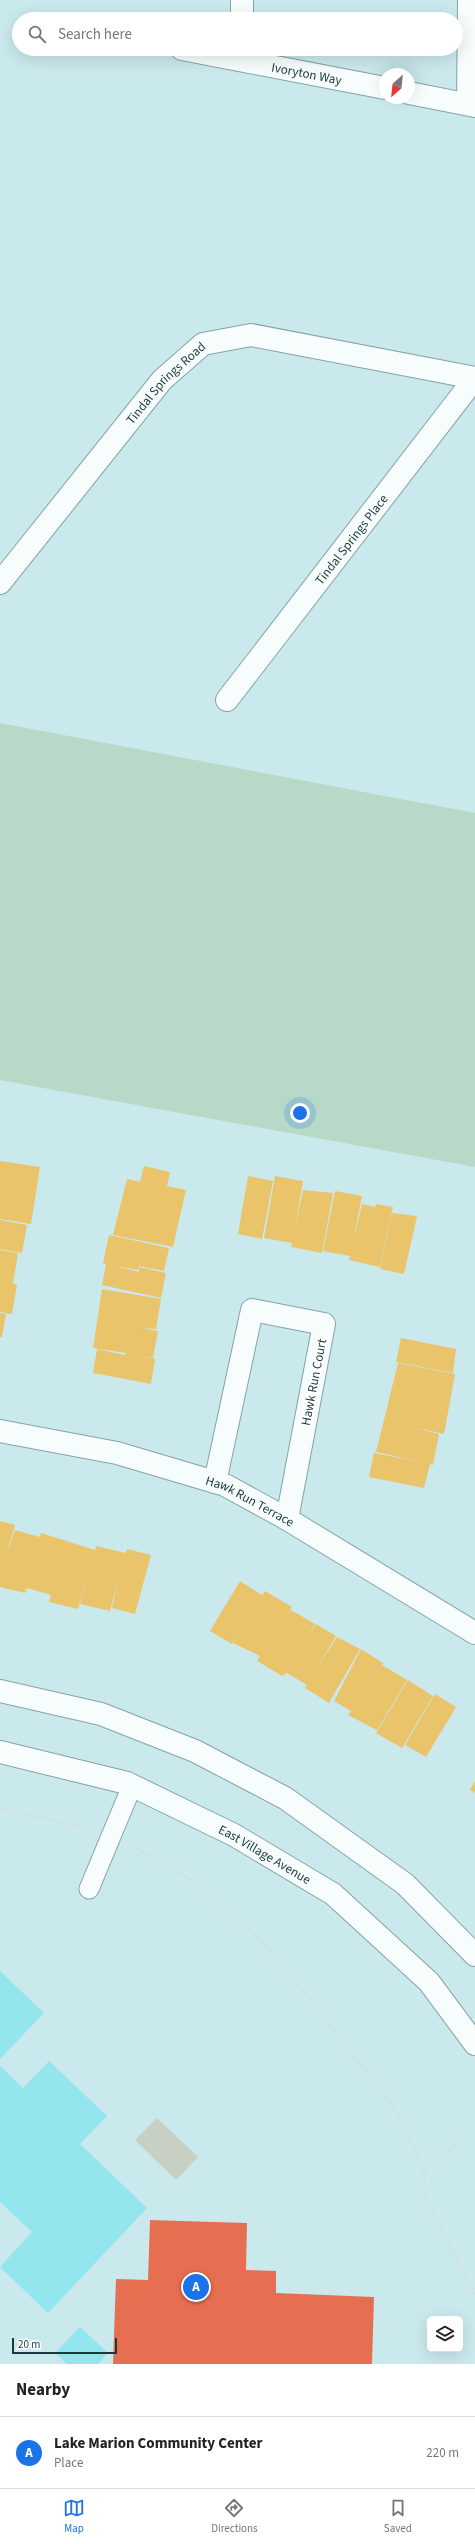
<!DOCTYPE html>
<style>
body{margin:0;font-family:"Source Sans 3",sans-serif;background:#f2f2f2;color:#222}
.controls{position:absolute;right:12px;bottom:12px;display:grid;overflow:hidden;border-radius:6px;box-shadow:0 4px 16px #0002}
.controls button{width:36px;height:36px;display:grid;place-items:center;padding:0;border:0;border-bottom:1px solid #e0e0e0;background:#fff;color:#222;font:20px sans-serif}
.compass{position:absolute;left:379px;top:68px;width:36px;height:36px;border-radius:50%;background:#fff;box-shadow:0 4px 16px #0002;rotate:207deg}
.scale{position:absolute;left:12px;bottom:10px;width:105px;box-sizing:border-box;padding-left:4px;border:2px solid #1a393c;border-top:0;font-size:11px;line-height:14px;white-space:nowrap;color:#1a393c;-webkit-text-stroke:3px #fff;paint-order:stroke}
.you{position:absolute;left:300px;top:1113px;width:14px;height:14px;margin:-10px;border:3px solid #fff;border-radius:50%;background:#1a73e8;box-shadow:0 0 0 6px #1a73e833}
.badge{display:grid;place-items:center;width:26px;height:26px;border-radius:50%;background:#1a73e8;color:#fff;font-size:13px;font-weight:700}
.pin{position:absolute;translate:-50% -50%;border:2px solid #fff;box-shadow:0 1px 4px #0006}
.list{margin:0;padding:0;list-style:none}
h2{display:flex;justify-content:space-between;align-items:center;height:52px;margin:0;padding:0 16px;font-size:17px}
h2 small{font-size:13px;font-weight:400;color:#767676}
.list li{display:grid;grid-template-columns:26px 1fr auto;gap:12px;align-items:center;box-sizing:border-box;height:72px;padding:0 16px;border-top:1px solid #e0e0e0}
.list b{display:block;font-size:15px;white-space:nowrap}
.list p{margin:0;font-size:13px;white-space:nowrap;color:#767676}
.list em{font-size:13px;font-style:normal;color:#767676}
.icon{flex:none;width:22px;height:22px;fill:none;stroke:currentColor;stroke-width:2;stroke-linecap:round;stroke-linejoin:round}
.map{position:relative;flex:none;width:475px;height:2364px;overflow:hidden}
.search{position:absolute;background:#fff;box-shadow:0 4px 16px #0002;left:12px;right:12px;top:12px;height:44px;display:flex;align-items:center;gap:10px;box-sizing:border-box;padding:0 14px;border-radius:22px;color:#767676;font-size:15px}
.sheet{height:124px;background:#fff}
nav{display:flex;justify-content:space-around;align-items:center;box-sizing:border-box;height:56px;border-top:1px solid #e0e0e0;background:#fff;font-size:11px;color:#767676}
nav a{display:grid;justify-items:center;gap:2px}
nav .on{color:#1a73e8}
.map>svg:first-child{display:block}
.green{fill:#b8d8c8}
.water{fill:#93e5ee}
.homes{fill:#e9c46a}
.shops{fill:#e76f51}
.building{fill:#c8d0c4}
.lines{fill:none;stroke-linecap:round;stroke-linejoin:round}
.lane-casing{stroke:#86a3a6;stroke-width:21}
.street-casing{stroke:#86a3a6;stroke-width:24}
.secondary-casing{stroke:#86a3a6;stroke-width:24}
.path{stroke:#d3dedf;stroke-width:2.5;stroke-dasharray:3 2;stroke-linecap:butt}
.lane{stroke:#f7fcfc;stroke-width:19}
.street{stroke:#f7fcfc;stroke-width:22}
.secondary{stroke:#f7fcfc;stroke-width:22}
.labels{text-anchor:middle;stroke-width:4;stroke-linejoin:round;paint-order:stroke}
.street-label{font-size:13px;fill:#1a393c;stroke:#fff}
</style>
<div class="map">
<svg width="475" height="2364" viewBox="0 0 475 2364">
<rect width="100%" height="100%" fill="#cae9ed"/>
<!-- green -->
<path class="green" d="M0,723L475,813V1167L0,1080Z"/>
<!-- water -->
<g class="water">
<path d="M0,1971L44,2013L0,2059Z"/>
<path d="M49,2061L107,2116L80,2144L147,2208L48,2313L0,2267L32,2232L0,2202V2066L23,2088Z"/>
<path d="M80,2327L108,2353L98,2364H67L55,2353Z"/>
</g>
<!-- homes -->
<g class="homes">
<path d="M0,1161L40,1167L31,1224L0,1219Z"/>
<path d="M144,1166L170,1172L167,1186L186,1190L173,1247L113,1235L127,1179L140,1182Z"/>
<path d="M248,1176L273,1181L262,1239L238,1234Z"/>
<path d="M275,1176L303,1181L295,1227L303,1190L333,1193L322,1253L291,1247L292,1243L264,1238Z"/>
<path d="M335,1191L362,1196L353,1242L362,1204L375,1207L376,1204L393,1207L380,1267L349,1260L350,1256L323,1251Z"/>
<path d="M392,1213L417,1216L404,1274L380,1269Z"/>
<path d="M0,1220L27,1225L22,1253L0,1249Z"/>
<path d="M109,1235L169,1248L164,1271L139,1266L138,1270L115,1266L139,1272V1267L166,1273L161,1298L102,1285L106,1264L103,1263Z"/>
<path d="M0,1250L18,1253L13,1284H17L12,1314L0,1312Z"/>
<path d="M102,1289L161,1299L156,1329L141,1328L158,1331L153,1358L141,1356L155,1359L151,1384L93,1373L97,1349L125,1355L126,1353L93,1348Z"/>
<path d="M0,1313L6,1314L2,1337H0Z"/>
<path d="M401,1338L456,1349L453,1373L396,1362Z"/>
<path d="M398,1363L455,1374L444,1434L413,1427L439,1434L433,1465L430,1464L424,1488L369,1477L374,1453L420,1462L376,1452Z"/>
<path d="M0,1521L15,1525L6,1555L15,1530L40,1537L41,1533L95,1550L96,1546L126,1553L127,1549L151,1555L135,1614L112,1608L119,1577L110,1611L80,1604L88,1573L78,1609L49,1602L51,1595L27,1588L25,1593L0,1587Z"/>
<path d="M240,1581L262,1595L265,1591L292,1607L286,1619L291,1610L315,1624L306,1640L316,1624L336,1636L317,1668L337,1637L360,1649L329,1703L305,1688L307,1685L287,1673L282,1676L257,1661L260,1656L233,1643L251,1612L232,1644L210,1631Z"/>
<path d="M361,1649L383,1663L376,1674L382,1665L407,1680L377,1730L348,1715L351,1711L334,1701Z"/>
<path d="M408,1680L433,1696L402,1748L376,1733Z"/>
<path d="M435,1694L456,1707L426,1757L405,1745Z"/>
<path d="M475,1781V1793L470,1790Z"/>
</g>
<!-- shops -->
<path class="shops" d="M150,2220L247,2223L246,2270L276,2271V2293L374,2297L372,2364H113L116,2279L148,2280Z"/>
<!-- building -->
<path class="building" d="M157,2118L198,2157L176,2180L135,2140Z"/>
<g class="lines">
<defs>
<path id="lane" d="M89,1889L132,1786"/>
<g id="street">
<path d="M242,19V0"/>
<path id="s1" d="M182,49L385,88"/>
<path d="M409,93L475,106"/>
<path d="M468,104L469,0"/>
<path id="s2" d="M0,583L162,380L203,344L251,335L475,378"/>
<path id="s3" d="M227,700L475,378"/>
<path id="s4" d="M0,1431L117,1453L225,1485L287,1519L475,1633"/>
<path d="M215,1482L252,1310L324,1324L287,1519"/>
</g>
<g id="secondary">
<path d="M0,1691L101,1714L195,1751L285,1798L405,1884L475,1955"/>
<path id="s5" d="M0,1752L127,1783L234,1835L333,1894L429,1982L475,2044"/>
</g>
</defs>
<!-- lane casing -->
<use href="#lane" class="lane-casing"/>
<!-- street casing -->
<use href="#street" class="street-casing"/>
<!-- secondary casing -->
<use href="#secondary" class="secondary-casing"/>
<!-- path -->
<g class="path">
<path d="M0,1808L84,1828"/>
<path d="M137,1849L196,1882L265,1945L319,2010L395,2110L417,2153L424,2171"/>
<path d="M460,2141L424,2171V2194L475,2295"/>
</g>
<!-- lane -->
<use href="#lane" class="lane"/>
<!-- street -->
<use href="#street" class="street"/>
<!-- secondary -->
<use href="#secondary" class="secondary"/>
</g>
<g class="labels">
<!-- street labels -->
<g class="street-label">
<text dy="5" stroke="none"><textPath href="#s1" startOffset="127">Ivoryton Way</textPath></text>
<text dy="5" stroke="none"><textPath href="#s2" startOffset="260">Tindal Springs Road</textPath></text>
<text dy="5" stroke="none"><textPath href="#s3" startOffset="203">Tindal Springs Place</textPath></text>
<text transform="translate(313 1382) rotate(-79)" y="5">Hawk Run Court</text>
<text dy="5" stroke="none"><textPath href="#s4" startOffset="261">Hawk Run Terrace</textPath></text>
<text dy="5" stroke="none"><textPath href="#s5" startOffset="286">East Village Avenue</textPath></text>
</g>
</g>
</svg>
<div class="controls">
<button><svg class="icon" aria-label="layers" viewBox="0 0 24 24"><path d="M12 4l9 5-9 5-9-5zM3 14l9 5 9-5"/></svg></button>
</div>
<svg class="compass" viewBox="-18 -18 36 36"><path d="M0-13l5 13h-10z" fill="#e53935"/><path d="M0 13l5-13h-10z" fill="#767676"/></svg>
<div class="scale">20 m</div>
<div class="you"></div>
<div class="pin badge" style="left:196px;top:2287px">A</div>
<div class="search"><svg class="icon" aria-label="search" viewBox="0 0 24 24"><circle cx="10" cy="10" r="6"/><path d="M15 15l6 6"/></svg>Search here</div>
</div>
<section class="sheet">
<h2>Nearby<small></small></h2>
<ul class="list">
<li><span class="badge">A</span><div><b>Lake Marion Community Center</b><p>Place</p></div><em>220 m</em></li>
</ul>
</section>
<nav>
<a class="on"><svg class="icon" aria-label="map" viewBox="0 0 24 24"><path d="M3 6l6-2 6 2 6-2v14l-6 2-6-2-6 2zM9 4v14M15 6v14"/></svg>Map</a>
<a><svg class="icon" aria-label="directions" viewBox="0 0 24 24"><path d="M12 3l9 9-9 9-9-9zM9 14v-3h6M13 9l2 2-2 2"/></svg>Directions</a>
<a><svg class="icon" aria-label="saved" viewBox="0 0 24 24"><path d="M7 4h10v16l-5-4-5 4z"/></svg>Saved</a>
</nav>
